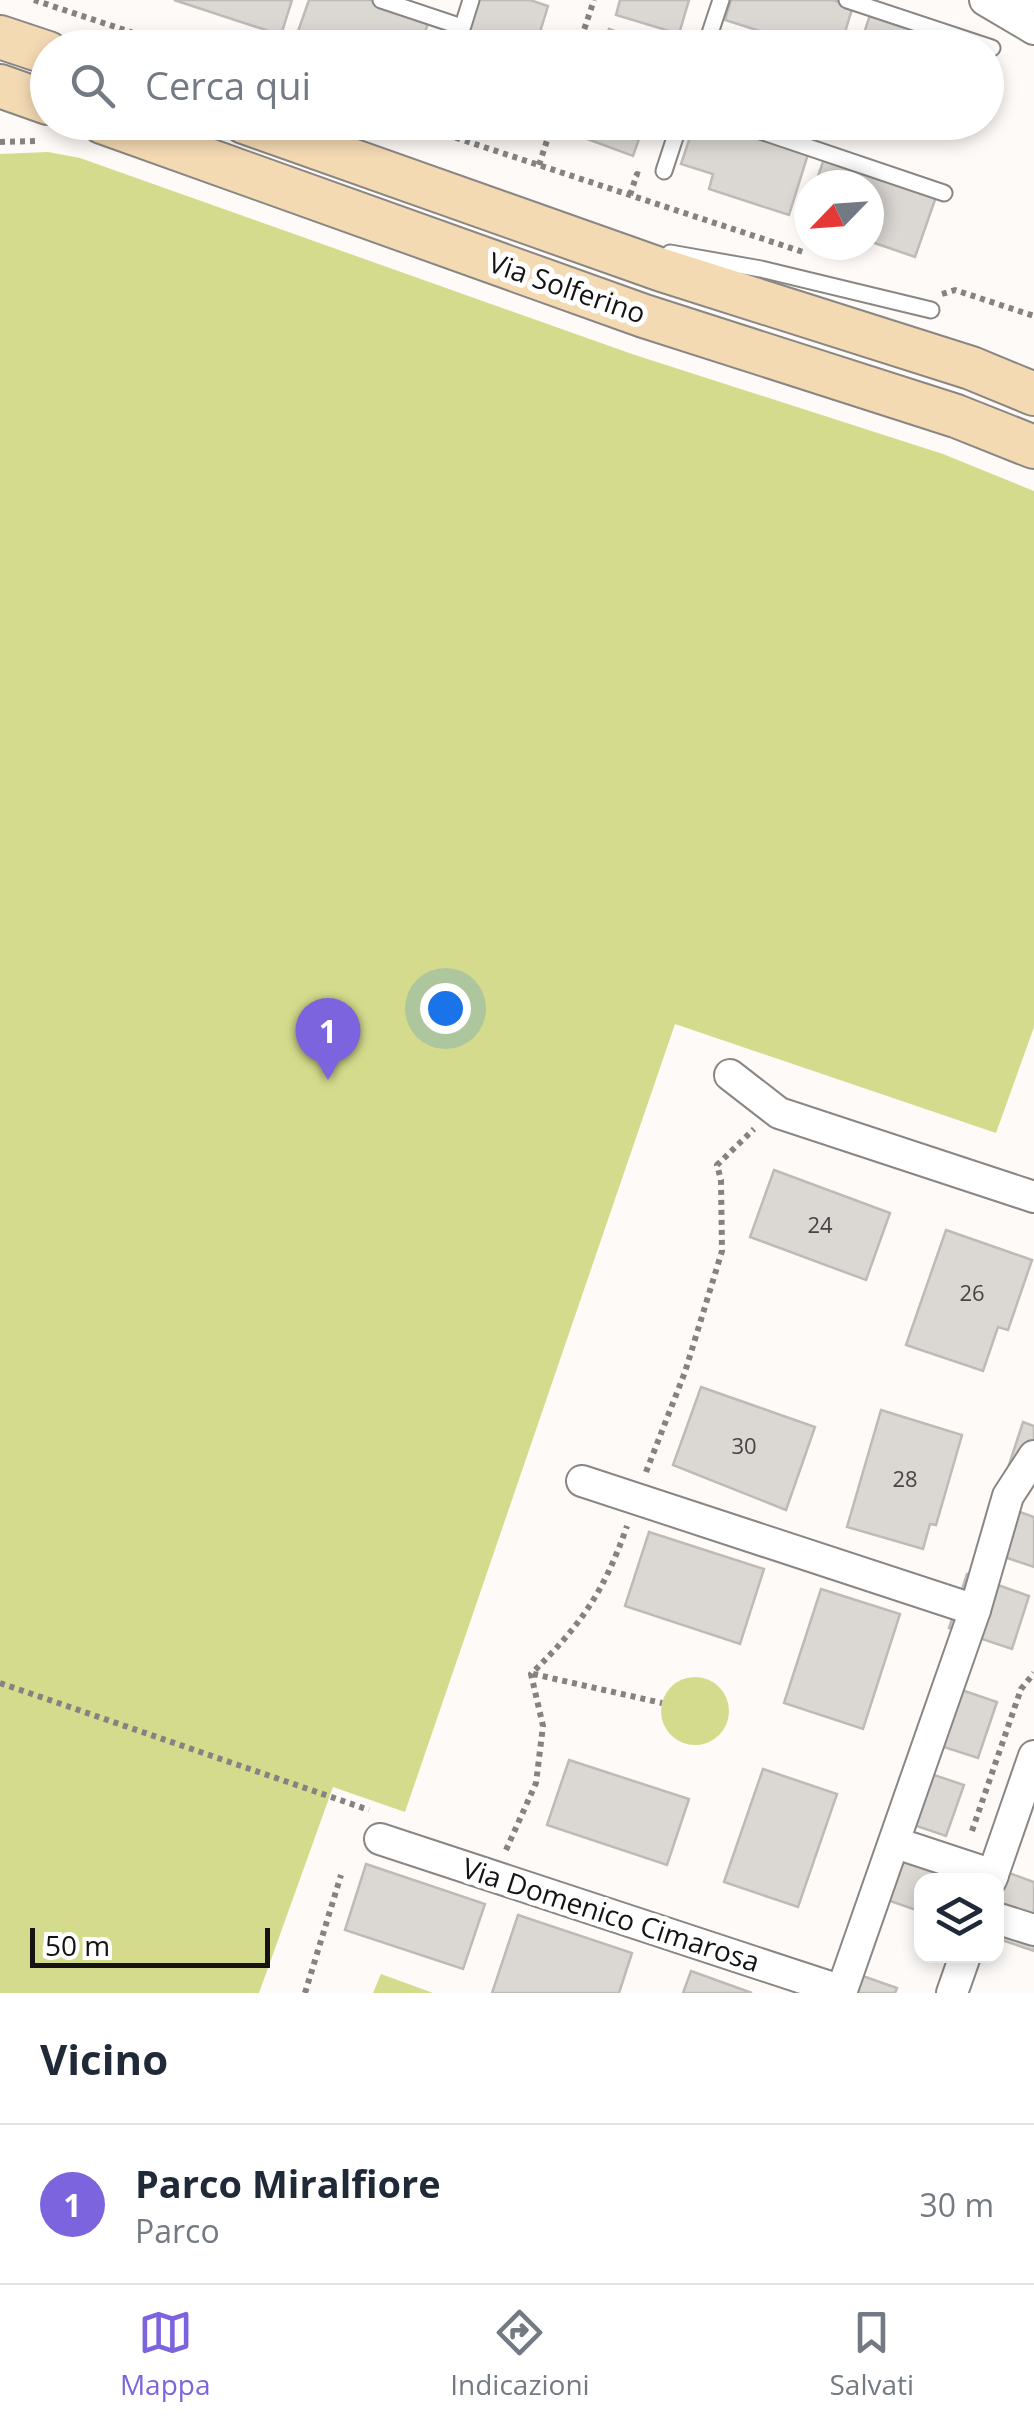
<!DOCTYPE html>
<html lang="it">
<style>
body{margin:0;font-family:"Open Sans",sans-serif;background:#f2f2f3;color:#1f2937}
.controls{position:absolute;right:30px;bottom:30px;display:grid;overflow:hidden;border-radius:20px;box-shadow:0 5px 15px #0003}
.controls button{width:90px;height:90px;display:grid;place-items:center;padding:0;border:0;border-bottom:2px solid #e0e1e3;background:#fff;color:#1f2937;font:50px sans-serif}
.compass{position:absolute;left:794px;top:170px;width:90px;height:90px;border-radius:50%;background:#fff;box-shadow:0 5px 15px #0003;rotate:245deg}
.scale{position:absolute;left:30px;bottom:25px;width:240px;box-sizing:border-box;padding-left:10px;border:5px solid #151413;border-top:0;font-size:28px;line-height:35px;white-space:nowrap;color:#151413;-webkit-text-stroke:8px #fff;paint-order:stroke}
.you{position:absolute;left:445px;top:1008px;width:35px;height:35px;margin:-25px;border:8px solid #fff;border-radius:50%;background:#1a73e8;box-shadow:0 0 0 15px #1a73e833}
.badge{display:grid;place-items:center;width:65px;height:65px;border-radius:50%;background:#7d64df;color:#fff;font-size:32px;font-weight:700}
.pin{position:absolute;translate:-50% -82px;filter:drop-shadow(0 2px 5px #0008)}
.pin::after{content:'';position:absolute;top:52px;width:35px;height:30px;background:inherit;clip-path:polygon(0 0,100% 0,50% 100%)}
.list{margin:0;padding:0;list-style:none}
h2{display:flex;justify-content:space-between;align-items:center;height:130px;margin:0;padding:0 40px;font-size:42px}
h2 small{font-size:32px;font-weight:400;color:#747a83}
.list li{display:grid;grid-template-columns:65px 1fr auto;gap:30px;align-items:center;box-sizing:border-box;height:160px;padding:0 40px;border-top:2px solid #e0e1e3}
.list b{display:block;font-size:38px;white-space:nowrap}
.list p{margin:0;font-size:32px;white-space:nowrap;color:#747a83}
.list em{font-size:32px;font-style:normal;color:#747a83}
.icon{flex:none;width:55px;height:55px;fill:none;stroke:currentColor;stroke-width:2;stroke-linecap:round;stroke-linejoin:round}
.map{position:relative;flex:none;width:1034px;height:1993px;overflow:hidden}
.search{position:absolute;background:#fff;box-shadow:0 5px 15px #0003;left:30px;right:30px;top:30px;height:110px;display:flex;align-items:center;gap:25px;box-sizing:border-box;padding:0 35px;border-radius:55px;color:#747a83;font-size:38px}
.sheet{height:290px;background:#fff}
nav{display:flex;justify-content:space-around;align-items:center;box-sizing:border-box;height:140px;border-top:2px solid #e0e1e3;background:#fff;font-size:28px;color:#747a83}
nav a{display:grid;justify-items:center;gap:5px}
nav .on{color:#7d64df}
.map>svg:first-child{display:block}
.green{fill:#d4db8c}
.building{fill:#dbd8d4;stroke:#bebbb7;stroke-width:2.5}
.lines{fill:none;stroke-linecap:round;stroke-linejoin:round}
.service-casing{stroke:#898683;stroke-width:19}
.minor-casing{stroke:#898683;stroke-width:34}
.secondary-casing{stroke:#898683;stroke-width:46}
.path{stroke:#858381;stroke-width:6;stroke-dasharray:5 5;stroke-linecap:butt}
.service{stroke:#fff;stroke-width:15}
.minor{stroke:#fff;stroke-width:30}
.secondary{stroke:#f4dab3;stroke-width:42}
.labels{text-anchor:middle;stroke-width:10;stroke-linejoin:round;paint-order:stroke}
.number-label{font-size:22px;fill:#464543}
.street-label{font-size:28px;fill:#151413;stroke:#fff}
</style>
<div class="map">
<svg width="1034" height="1993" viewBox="0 0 1034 1993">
<rect width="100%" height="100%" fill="#fdfaf7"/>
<!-- green -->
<g class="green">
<path d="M48,152L80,158L632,354L943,454L1034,491V1027L996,1133L675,1024L405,1812L333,1787L259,1993H0V154Z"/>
<circle cx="695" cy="1711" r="34"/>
<path d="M381,1974L433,1993H373Z"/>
</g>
<!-- building -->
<g class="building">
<path d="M174,0H292L281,35Z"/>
<path d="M309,0H371L429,20L420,48H317L318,45L296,37Z"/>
<path d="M479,0H530L548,6L535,48H464Z"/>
<path d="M620,0H689L679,34L616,15Z"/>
<path d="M731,0H833L853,6L840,48H779L782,38L725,20Z"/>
<path d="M871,12L975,48H859Z"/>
<path d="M609,29L660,48H603Z"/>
<path d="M575,122H645L633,156L571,133Z"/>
<path d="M695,122H721L809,151L789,215L709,189L713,174L681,164Z"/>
<path d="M825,156L937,194L915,257L869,241V185H815Z"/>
<path d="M774,1170L890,1213L866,1280L750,1237Z"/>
<path d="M946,1230L1032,1260L1008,1330L998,1327L983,1371L906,1345Z"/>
<path d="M701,1387L815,1427L786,1510L673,1465Z"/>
<path d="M881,1410L962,1435L936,1525L930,1524L923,1549L847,1527Z"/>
<path d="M1023,1422L1034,1426V1480L1007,1471Z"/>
<path d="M997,1504L1034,1517V1567L981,1549Z"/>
<path d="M649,1532L764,1569L740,1644L625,1606Z"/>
<path d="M967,1574L1029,1596L1012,1649L949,1628Z"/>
<path d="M821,1589L900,1614L863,1729L784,1703Z"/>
<path d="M935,1681L997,1702L978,1758L916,1738Z"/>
<path d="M569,1760L689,1799L667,1865L547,1825Z"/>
<path d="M907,1766L964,1785L946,1836L890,1817Z"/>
<path d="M763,1769L837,1794L798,1907L724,1882Z"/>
<path d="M883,1838L945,1859L938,1880H922V1912L864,1892Z"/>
<path d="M366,1864L485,1904L463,1969L345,1930Z"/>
<path d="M1009,1873L1034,1882V1951L996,1938V1910Z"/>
<path d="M518,1915L632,1953L619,1993H492Z"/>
<path d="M837,1967L897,1988L895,1993H828Z"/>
<path d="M691,1971L752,1993H683Z"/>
</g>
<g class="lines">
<defs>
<g id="service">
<path d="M381,0L462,27"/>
<path d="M847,0L992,48"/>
<path d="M998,0L1034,4"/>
<path d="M456,48L471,0"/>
<path d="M705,48L721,0"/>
<path d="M734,122L944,193"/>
<path d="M664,171L680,122"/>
<path d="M670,253L761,269L931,310"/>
</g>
<g id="minor">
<path d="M985,0L1034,29"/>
<path d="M730,1075L779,1113L1034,1197"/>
<path d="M582,1481L975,1610"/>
<path d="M380,1839L842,1991"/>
<path d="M896,1843L993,1875"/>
<path d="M991,1880L1034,1756"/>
<path d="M996,1918L1034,1930"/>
<path d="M841,1993L975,1610L1008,1496L1034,1456"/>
<path d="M952,1993L965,1956"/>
</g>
<g id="secondary">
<path d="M0,37L48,53"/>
<path d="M0,86L48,103"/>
<path d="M102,122L644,316L956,416L1034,447"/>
<path d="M244,122L662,270L971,368L1034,394"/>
</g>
</defs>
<!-- service casing -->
<use href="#service" class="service-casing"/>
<!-- minor casing -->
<use href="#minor" class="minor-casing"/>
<!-- secondary casing -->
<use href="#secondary" class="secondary-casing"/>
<!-- path -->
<g class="path">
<path d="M34,0L179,48"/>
<path d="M578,48L594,0"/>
<path d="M408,122L806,253"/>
<path d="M450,136L455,122"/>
<path d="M0,142L39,141"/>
<path d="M539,165L553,122"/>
<path d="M630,195L637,174L643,176"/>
<path d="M942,294L955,290L1034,316"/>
<path d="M646,1472L685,1372L722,1251L721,1180L717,1165L754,1129"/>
<path d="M533,1674L662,1703"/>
<path d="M0,1683L369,1810"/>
<path d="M972,1831L1021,1689L1034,1673"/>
<path d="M506,1850L536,1783L543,1726L531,1674C581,1625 604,1592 627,1526"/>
<path d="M305,1993L341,1875"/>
</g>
<!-- service -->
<use href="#service" class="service"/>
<!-- minor -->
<use href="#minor" class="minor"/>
<!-- secondary -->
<use href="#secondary" class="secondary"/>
</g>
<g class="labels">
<!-- number labels -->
<g class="number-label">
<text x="820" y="1233">24</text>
<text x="972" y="1301">26</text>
<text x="744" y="1454">30</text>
<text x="905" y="1487">28</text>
</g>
<!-- street labels -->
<g class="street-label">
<text transform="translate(567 288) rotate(19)" y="10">Via Solferino</text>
<text transform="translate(611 1915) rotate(18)" y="10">Via Domenico Cimarosa</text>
</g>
</g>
</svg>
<div class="controls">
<button><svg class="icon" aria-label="layers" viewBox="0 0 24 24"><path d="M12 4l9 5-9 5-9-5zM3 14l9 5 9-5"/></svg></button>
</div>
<svg class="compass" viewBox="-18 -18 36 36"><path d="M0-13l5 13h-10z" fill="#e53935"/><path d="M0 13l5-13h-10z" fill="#747a83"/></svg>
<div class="scale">50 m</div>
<div class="you"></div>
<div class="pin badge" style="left:328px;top:1080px">1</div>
<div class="search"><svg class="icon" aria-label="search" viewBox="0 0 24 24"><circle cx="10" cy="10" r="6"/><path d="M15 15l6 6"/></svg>Cerca qui</div>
</div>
<section class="sheet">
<h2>Vicino<small></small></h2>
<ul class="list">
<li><span class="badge">1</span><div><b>Parco Miralfiore</b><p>Parco</p></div><em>30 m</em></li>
</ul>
</section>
<nav>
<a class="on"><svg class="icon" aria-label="map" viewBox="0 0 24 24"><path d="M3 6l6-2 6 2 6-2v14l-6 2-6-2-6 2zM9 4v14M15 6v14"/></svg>Mappa</a>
<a><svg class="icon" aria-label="directions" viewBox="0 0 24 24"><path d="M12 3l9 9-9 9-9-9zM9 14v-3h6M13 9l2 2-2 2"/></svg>Indicazioni</a>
<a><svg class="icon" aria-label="saved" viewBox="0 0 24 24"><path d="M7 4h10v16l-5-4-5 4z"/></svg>Salvati</a>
</nav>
